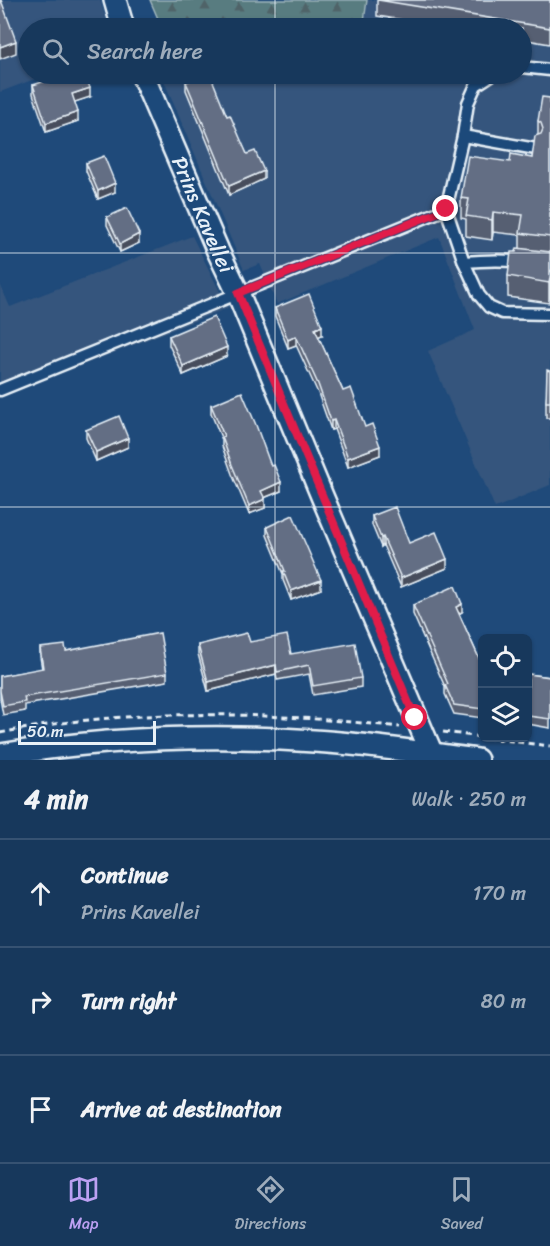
<!DOCTYPE html>
<meta charset="utf-8">
<style>
body{margin:0;font-family:Sriracha,sans-serif;background:#244365;color:#f1f3f6}
.controls{position:absolute;right:18px;bottom:18px;display:grid;overflow:hidden;border-radius:9px;box-shadow:0 2px 4px #0004}
.controls button{width:54px;height:54px;display:grid;place-items:center;padding:0;border:0;border-bottom:2px solid #365272;background:#17385c;color:#f1f3f6;font:30px sans-serif}
.scale{position:absolute;left:18px;bottom:15px;width:138px;box-sizing:border-box;padding-left:6px;border:3px solid #e8f1f8;border-top:0;font-size:16px;line-height:21px;white-space:nowrap;color:#e8f1f8;-webkit-text-stroke:4px #1f4a7a;paint-order:stroke}
.stop{position:absolute;width:18px;height:18px;margin:-14px;border:4px solid #e11d48;border-radius:50%;background:#fff}
.stop.end{background:#e11d48;border-color:#fff;box-shadow:0 2px 6px #0008}
.list{margin:0;padding:0;list-style:none}
h2{display:flex;justify-content:space-between;align-items:center;height:78px;margin:0;padding:0 24px;font-size:26px}
h2 small{font-size:20px;font-weight:400;color:#9eacbb}
.list li{display:grid;grid-template-columns:39px 1fr auto;gap:18px;align-items:center;box-sizing:border-box;height:108px;padding:0 24px;border-top:2px solid #365272}
.list b{display:block;font-size:22px;white-space:nowrap}
.list p{margin:0;font-size:20px;white-space:nowrap;color:#9eacbb}
.list em{font-size:20px;font-style:normal;color:#9eacbb}
.icon{flex:none;width:33px;height:33px;fill:none;stroke:currentColor;stroke-width:2;stroke-linecap:round;stroke-linejoin:round}
.map{position:relative;flex:none;width:550px;height:760px;overflow:hidden}
.search{position:absolute;background:#17385c;box-shadow:0 2px 4px #0004;left:18px;right:18px;top:18px;height:66px;display:flex;align-items:center;gap:15px;box-sizing:border-box;padding:0 21px;border-radius:33px;color:#9eacbb;font-size:22px}
.sheet{height:402px;background:#17385c}
nav{display:flex;justify-content:space-around;align-items:center;box-sizing:border-box;height:84px;border-top:2px solid #365272;background:#17385c;font-size:16px;color:#9eacbb}
nav a{display:grid;justify-items:center;gap:3px}
nav .on{color:#bca0f2}
.map>svg:first-child{display:block}
.built{fill:#34557d}
.forest{fill:url(#forest-firs);stroke:#a0b6bc;stroke-width:1.5}
.lines{fill:none;stroke-linecap:round;stroke-linejoin:round}
.service-casing{stroke:#e8f1f8;stroke-width:15}
.minor-casing{stroke:#e8f1f8;stroke-width:26}
.path{stroke:#e8f1f8;stroke-width:3;stroke-dasharray:6 4.5;stroke-linecap:butt}
.service{stroke:#1f4a7a;stroke-width:10}
.minor{stroke:#1f4a7a;stroke-width:21}
.wall{fill:#565f72;stroke:#e8f1f8;stroke-width:1.5}
.shaded-wall{fill:#464d5c;stroke:#e8f1f8;stroke-width:1.5}
.building{fill:#646e84;stroke:#e8f1f8;stroke-width:1.5}
.route{stroke:#e11d48;stroke-width:8}
.grid{fill:none;stroke:#e8f1f8;stroke-width:1.5;stroke-opacity:0.55}
.labels{text-anchor:middle;stroke-width:4.5;stroke-linejoin:round;paint-order:stroke}
.street-label{font-size:21px;fill:#e8f1f8;stroke:#1f4a7a}
</style>
<div class="map">
<svg width="550" height="760" viewBox="0 0 550 760">
<defs>
<pattern id="forest-firs" width="22" height="20" patternUnits="userSpaceOnUse" patternTransform="scale(1.5)"><rect width="22" height="20" fill="#587b80"/><path d="M5 1l3.5 6h-7zM16 11l3.5 6h-7z" fill="#506468"/></pattern>
</defs>
<rect width="100%" height="100%" fill="#1f4a7a"/>
<filter id="ink" filterUnits="userSpaceOnUse"><feTurbulence type="fractalNoise" baseFrequency=".0167" numOctaves="2"/><feDisplacementMap in="SourceGraphic" scale="12" xChannelSelector="R" yChannelSelector="G"/><feConvolveMatrix kernelMatrix="1 2 1 2 8 2 1 2 1" color-interpolation-filters="sRGB"/></filter>
<g filter="url(#ink)">
<!-- built -->
<g class="built">
<path d="M0,0H100L109,28H28V74H48L0,92Z"/>
<path d="M150,0H550V485L495,508L428,351L475,330L439,237L277,304L260,264L244,270L161,74H522V28H162Z"/>
<path d="M192,236L228,308L0,397V284L10,307Z"/>
</g>
<!-- forest -->
<path class="forest" d="M150,0H367L363,28H240L237,21L217,28H162Z"/>
<g class="lines">
<defs>
<g id="service">
<path d="M522,67L550,70"/>
<path d="M493,74L476,85L468,103L463,136L446,209L464,262L479,295L489,307L502,313L550,314"/>
<path d="M463,136L536,149"/>
<path d="M464,262C494,259 521,260 550,265"/>
<path d="M0,390L446,209"/>
</g>
<g id="minor">
<path d="M115,0L123,28"/>
<path id="s1" d="M142,74L218,251L238,293L322,496L432,754V760"/>
<path d="M0,755C104,738 209,734 314,741C368,744 423,753 477,760"/>
</g>
</defs>
<!-- service casing -->
<use href="#service" class="service-casing"/>
<!-- minor casing -->
<use href="#minor" class="minor-casing"/>
<!-- path -->
<g class="path">
<path d="M443,732L482,737"/>
<path d="M0,733C132,707 268,712 400,727"/>
<path d="M486,738L550,746"/>
</g>
<!-- service -->
<use href="#service" class="service"/>
<!-- minor -->
<use href="#minor" class="minor"/>
</g>
<!-- wall -->
<g class="wall">
<path d="M377,0H550V44L522,39V28H457L377,16Z"/>
<path d="M186,82L227,116L247,154L264,179L229,195L186,90Z"/>
<path d="M33,85L90,97L74,102L78,121L46,132L33,94Z"/>
<path d="M550,98V298L549,303L508,297V276L516,252L520,248V235L493,232L492,240L466,236V219L461,218V198L510,162L532,158L538,135V121Z"/>
<path d="M86,163L115,192L98,199L86,171Z"/>
<path d="M107,217L139,243L120,252L107,225Z"/>
<path d="M275,308L322,335L318,336L343,391L365,427L380,455L348,467L334,429L331,430L318,393L296,345L288,348L275,316Z"/>
<path d="M169,336L227,356L183,375L169,345Z"/>
<path d="M550,371V418H546V402Z"/>
<path d="M211,405L271,466L281,491L264,498L265,508L249,514L232,474L222,446V440L211,413Z"/>
<path d="M86,430L128,447L96,461L86,438Z"/>
<path d="M372,516L409,543L447,568L401,587L383,545L381,547L372,525Z"/>
<path d="M267,527L321,589L291,600L283,580V574L267,535Z"/>
<path d="M413,605L462,612L459,614L483,667V718L454,714L445,694V687L413,614Z"/>
<path d="M250,642L291,654L361,678V687L313,695L309,674L277,680L276,674L208,691L198,654V645Z"/>
<path d="M40,648L66,651L167,673V681L25,705V711L3,715L0,699V676L42,669L40,657Z"/>
<path d="M528,674L550,677V728L528,724Z"/>
</g>
<!-- shaded-wall -->
<g class="shaded-wall">
<path d="M16,41V53L0,59V47Z"/>
<path d="M90,88V97L72,103V94Z"/>
<path d="M78,112V121L46,132V123Z"/>
<path d="M264,171V179L229,195V186Z"/>
<path d="M115,183V192L98,199V191Z"/>
<path d="M493,212V232L492,240V220Z"/>
<path d="M139,234V243L120,252V244Z"/>
<path d="M550,278V298L549,303V283Z"/>
<path d="M322,326V335L315,338V329Z"/>
<path d="M296,336V345L288,348V340Z"/>
<path d="M227,347V356L183,375V366Z"/>
<path d="M334,420V429L331,430V421Z"/>
<path d="M128,438V447L96,461V452Z"/>
<path d="M380,446V455L348,467V458Z"/>
<path d="M281,482V491L261,499V491Z"/>
<path d="M265,499V508L249,514V506Z"/>
<path d="M383,537V545L381,547V538Z"/>
<path d="M447,559V568L401,587V578Z"/>
<path d="M321,580V589L291,600V591Z"/>
<path d="M462,604V612L456,615V607Z"/>
<path d="M276,665V674L208,691V682Z"/>
</g>
<!-- building -->
<g class="building">
<path d="M0,0H1L16,41L0,47Z"/>
<path d="M378,0H550V28Z"/>
<path d="M67,74H85L90,88L72,94L78,112L46,123L33,85Z"/>
<path d="M207,74H210L227,116L230,115L247,154L255,151L264,171L229,186L186,82Z"/>
<path d="M542,97L550,98V237L520,233L523,215L493,212L492,220L466,216L469,199L461,198L468,156L510,162L511,154L532,158L535,136L541,134L543,129L541,123L538,121Z"/>
<path d="M104,156L115,183L98,191L86,163Z"/>
<path d="M127,208L139,234L120,244L107,217Z"/>
<path d="M517,248L550,252V278L549,283L508,276L511,252H516Z"/>
<path d="M309,294L322,326L315,329L343,391L351,388L365,427L372,424L380,446L348,458L334,420L331,421L318,384L296,336L288,340L275,308Z"/>
<path d="M214,317L227,347L183,366L169,336Z"/>
<path d="M547,370L550,371V402H546Z"/>
<path d="M242,392L256,425L271,466L274,465L281,482L261,491L265,499L249,506L232,465L222,437L224,436L211,405Z"/>
<path d="M119,416L128,438L96,452L86,430Z"/>
<path d="M395,507L409,543L436,532L447,559L401,578L383,537L381,538L372,516Z"/>
<path d="M293,515L321,580L291,591L283,571H285L267,527Z"/>
<path d="M455,586L462,604L456,607L483,667V709L454,705L445,685L448,684L413,605Z"/>
<path d="M160,633L167,673L24,697L25,702L3,706L0,691V676L43,668L40,648L65,645L66,651Z"/>
<path d="M247,633L250,642L287,635L291,654L355,643L361,678L313,686L309,665L277,672L276,665L208,682L198,645Z"/>
<path d="M528,674L550,677V719L528,716Z"/>
</g>
</g>
<g class="lines" filter="url(#ink)">
<!-- route -->
<path class="route" d="M415,718L238,293L446,209"/>
</g>
<!-- grid -->
<path class="grid" d="M275,0V28M275,74V760M0,253H550M0,507H550"/>
<g class="labels">
<!-- street labels -->
<g class="street-label">
<text dy="7" stroke="none"><textPath href="#s1" startOffset="153">Prins Kavellei</textPath></text>
</g>
</g>
</svg>
<div class="controls">
<button><svg class="icon" aria-label="locate" viewBox="0 0 24 24"><circle cx="12" cy="12" r="6"/><path d="M12 2v4M12 18v4M2 12h4M18 12h4"/></svg></button>
<button><svg class="icon" aria-label="layers" viewBox="0 0 24 24"><path d="M12 4l9 5-9 5-9-5zM3 14l9 5 9-5"/></svg></button>
</div>
<div class="scale">50 m</div>
<div class="stop" style="left:415px;top:718px"></div>
<div class="stop end" style="left:446px;top:209px"></div>
<div class="search"><svg class="icon" aria-label="search" viewBox="0 0 24 24"><circle cx="10" cy="10" r="6"/><path d="M15 15l6 6"/></svg>Search here</div>
</div>
<section class="sheet">
<h2>4 min<small>Walk · 250 m</small></h2>
<ul class="list">
<li><svg class="icon" aria-label="ahead" viewBox="0 0 24 24"><path d="M12 20V5M6 11l6-6 6 6"/></svg><div><b>Continue</b><p>Prins Kavellei</p></div><em>170 m</em></li>
<li><svg class="icon" aria-label="right" viewBox="0 0 24 24"><path d="M7 20v-9h11M14 6l5 5-5 5"/></svg><div><b>Turn right</b></div><em>80 m</em></li>
<li><svg class="icon" aria-label="arrive" viewBox="0 0 24 24"><path d="M6 21V4h12l-3 4 3 4H6"/></svg><div><b>Arrive at destination</b></div></li>
</ul>
</section>
<nav>
<a class="on"><svg class="icon" aria-label="map" viewBox="0 0 24 24"><path d="M3 6l6-2 6 2 6-2v14l-6 2-6-2-6 2zM9 4v14M15 6v14"/></svg>Map</a>
<a><svg class="icon" aria-label="directions" viewBox="0 0 24 24"><path d="M12 3l9 9-9 9-9-9zM9 14v-3h6M13 9l2 2-2 2"/></svg>Directions</a>
<a><svg class="icon" aria-label="saved" viewBox="0 0 24 24"><path d="M7 4h10v16l-5-4-5 4z"/></svg>Saved</a>
</nav>
